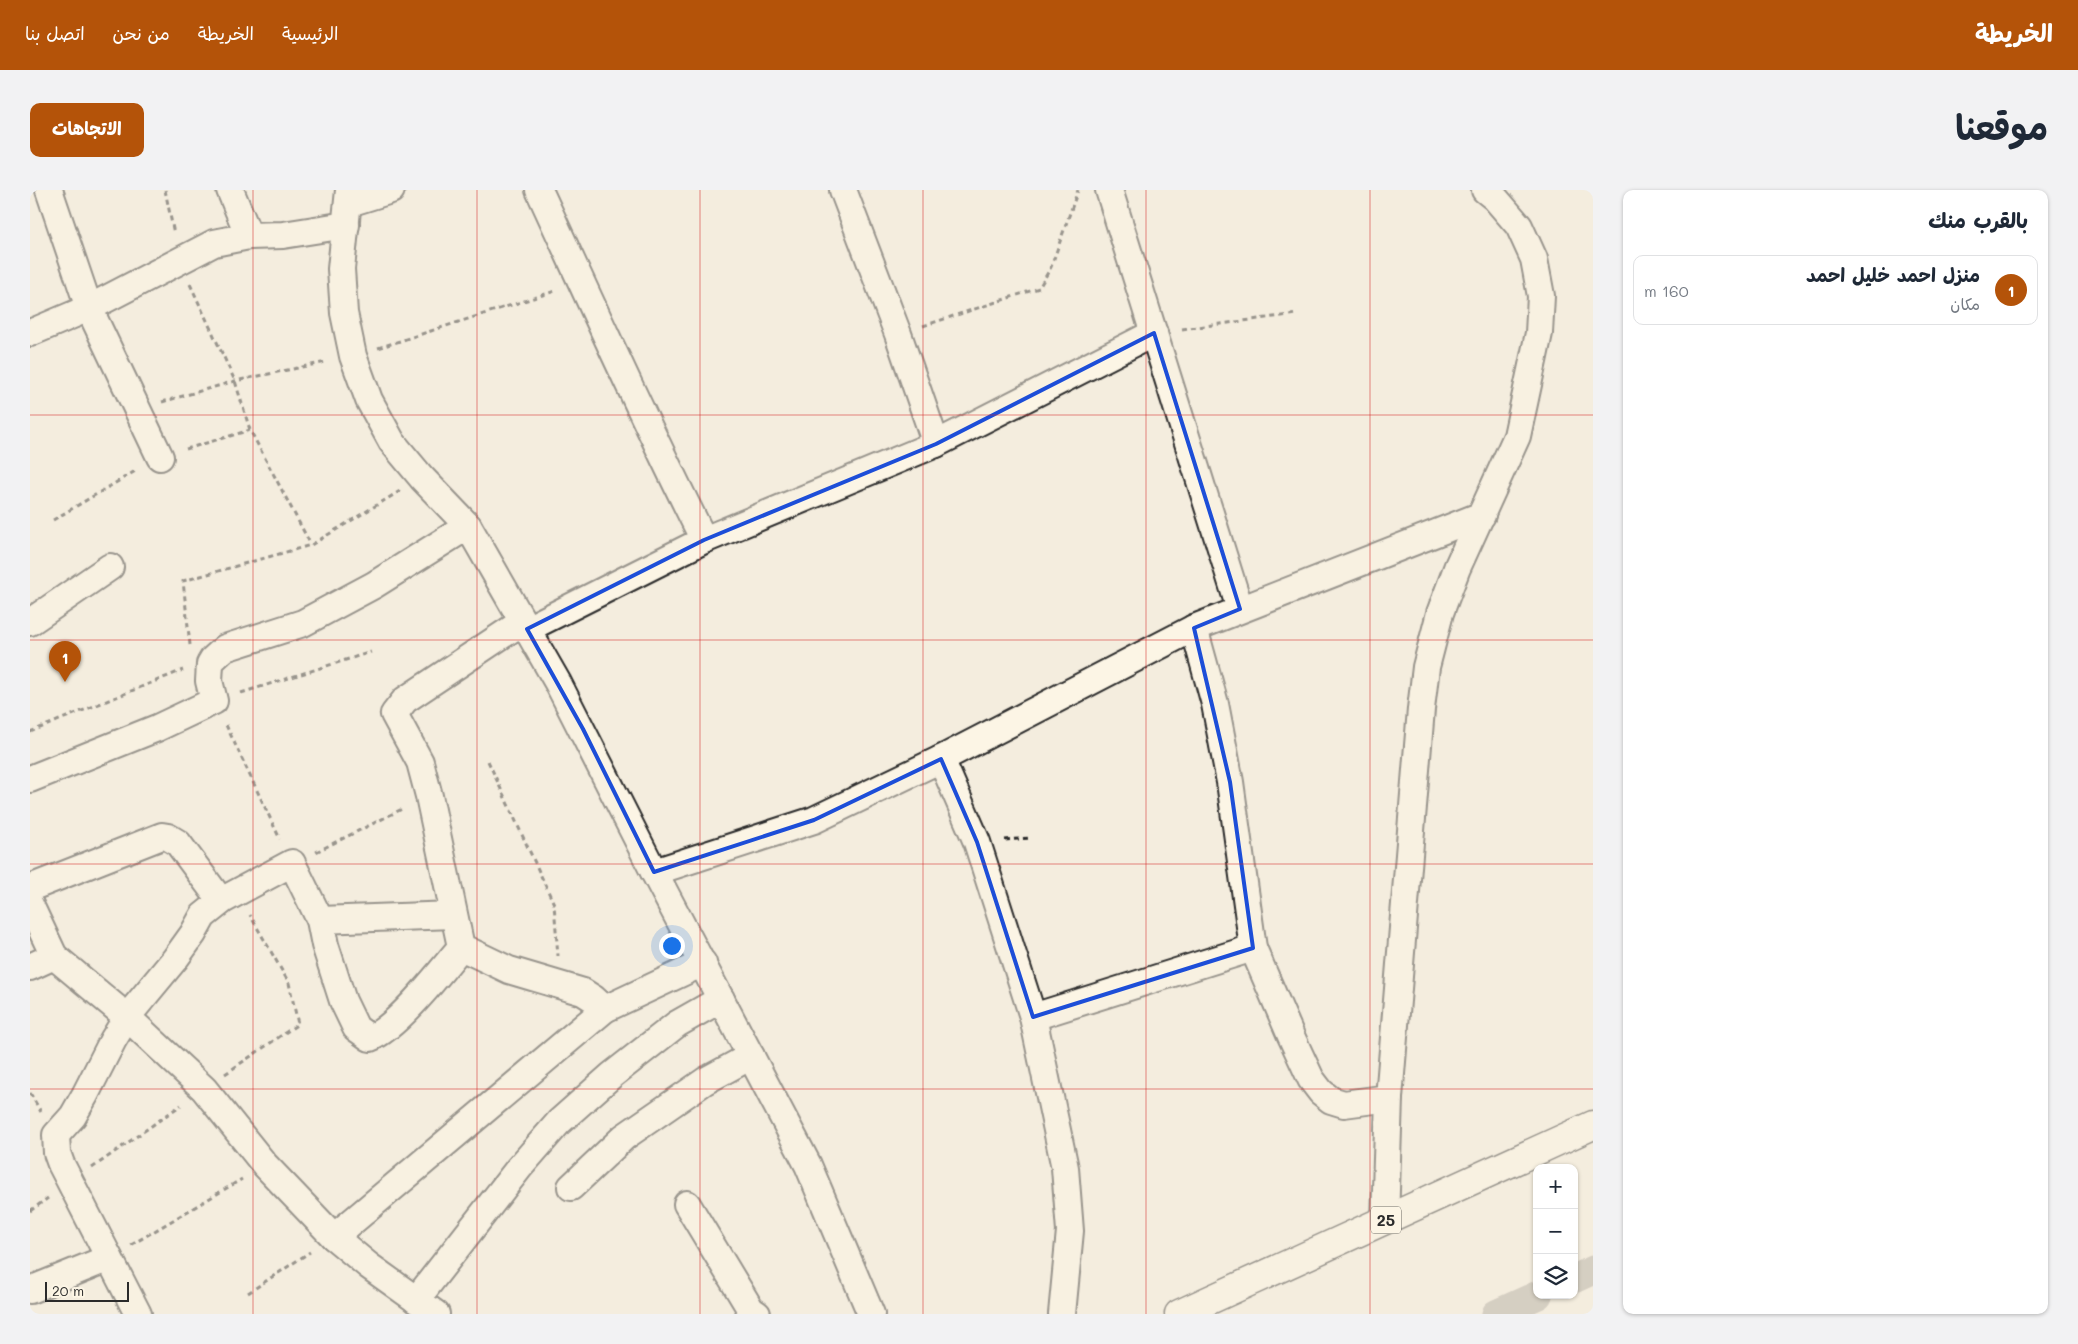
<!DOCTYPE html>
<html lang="ar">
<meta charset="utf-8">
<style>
body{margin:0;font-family:Mali,"Playpen Sans Arabic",sans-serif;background:#f2f2f3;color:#1f2937;direction:rtl}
.controls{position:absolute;right:15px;bottom:15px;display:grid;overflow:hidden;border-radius:10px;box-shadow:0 1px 4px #0004}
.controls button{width:45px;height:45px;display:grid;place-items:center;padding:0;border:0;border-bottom:1px solid #e0e1e3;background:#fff;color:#1f2937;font:25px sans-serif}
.scale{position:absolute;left:15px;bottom:12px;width:84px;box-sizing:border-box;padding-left:5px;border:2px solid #2b2b2b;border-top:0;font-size:14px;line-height:18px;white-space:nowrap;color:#2b2b2b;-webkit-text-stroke:4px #fcf5e5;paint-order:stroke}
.you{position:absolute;left:641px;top:755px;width:18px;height:18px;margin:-12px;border:4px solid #fff;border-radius:50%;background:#1a73e8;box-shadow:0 0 0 8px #1a73e833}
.badge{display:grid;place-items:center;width:32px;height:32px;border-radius:50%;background:#b45309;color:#fff;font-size:16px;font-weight:700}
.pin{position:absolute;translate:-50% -41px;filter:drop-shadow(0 1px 2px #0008)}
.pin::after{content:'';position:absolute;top:26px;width:18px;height:15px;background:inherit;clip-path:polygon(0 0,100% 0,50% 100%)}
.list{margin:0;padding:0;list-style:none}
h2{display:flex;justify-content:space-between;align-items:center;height:65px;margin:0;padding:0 20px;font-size:21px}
h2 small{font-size:16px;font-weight:400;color:#747a83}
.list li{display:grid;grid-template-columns:32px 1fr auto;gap:15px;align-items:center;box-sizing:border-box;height:70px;margin:0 10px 10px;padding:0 10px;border:1px solid #e0e1e3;border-radius:10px}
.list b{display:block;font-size:19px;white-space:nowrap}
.list p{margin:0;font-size:16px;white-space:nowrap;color:#747a83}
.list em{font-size:16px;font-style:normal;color:#747a83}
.icon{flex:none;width:28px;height:28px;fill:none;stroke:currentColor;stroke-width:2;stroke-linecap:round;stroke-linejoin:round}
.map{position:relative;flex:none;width:1563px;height:1124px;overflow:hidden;direction:ltr;border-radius:10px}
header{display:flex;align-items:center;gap:30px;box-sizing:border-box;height:70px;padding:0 25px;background:#b45309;color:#fff}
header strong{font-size:24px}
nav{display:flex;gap:28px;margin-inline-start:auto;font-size:18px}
.intro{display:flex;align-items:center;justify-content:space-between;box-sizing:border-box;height:120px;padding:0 30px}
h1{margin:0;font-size:35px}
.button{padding:12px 22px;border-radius:10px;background:#b45309;color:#fff;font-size:18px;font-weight:700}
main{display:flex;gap:30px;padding:0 30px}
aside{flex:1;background:#fff;border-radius:10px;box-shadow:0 1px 4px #0004}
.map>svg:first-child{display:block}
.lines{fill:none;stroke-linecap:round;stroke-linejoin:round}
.canal{stroke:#afaaa0;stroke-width:29}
.street-casing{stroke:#2b2b2b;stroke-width:30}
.highway-casing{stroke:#2b2b2b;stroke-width:31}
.path{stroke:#2b2b2b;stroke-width:3;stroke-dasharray:5 4;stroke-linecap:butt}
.street{stroke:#fcf5e5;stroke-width:26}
.highway{stroke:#fcf5e5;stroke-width:28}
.marked{fill:none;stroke:#1d4ed8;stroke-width:4;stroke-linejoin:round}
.grid{fill:none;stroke:#d62828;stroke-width:1;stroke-opacity:0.55}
.labels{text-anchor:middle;stroke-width:4;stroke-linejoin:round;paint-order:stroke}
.shield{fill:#fcf5e5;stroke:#6a6863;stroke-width:1}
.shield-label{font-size:16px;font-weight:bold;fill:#2b2b2b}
</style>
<header>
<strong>الخريطة</strong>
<nav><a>الرئيسية</a><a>الخريطة</a><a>من نحن</a><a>اتصل بنا</a></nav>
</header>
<div class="intro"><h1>موقعنا</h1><a class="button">الاتجاهات</a></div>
<main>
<aside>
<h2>بالقرب منك<small></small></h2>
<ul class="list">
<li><span class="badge">1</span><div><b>منزل احمد خليل احمد</b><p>مكان</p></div><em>160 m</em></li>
</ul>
</aside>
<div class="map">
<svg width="1563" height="1124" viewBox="0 0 1563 1124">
<rect width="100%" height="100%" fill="#f4edde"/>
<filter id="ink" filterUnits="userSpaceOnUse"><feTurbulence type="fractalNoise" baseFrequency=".02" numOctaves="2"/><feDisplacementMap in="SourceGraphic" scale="10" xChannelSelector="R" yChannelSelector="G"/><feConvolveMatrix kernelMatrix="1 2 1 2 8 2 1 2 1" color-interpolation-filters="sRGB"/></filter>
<g filter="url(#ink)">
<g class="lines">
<!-- canal -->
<g class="canal">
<path d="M1544,1089L1563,1080"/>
<path d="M1466,1124L1508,1105"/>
</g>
<defs>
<g id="street">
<path d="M19,0L59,118L130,267"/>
<path d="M200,0L219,46"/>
<path d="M319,0L311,79L314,123L323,166L339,210L362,252L392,288L438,336L528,493L624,682L778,975L841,1124"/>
<path d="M509,0C563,117 616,235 674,350"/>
<path d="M813,0L868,144L906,254"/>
<path d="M1079,0L1210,419"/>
<path d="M319,13L361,0"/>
<path d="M0,143L59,118L184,53L219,46L253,45L316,35"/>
<path d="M0,432L80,377"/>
<path d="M492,432L375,510L364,524L390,572L399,606L431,757L479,780L553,802L564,809L575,819"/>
<path d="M1164,438L1185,514L1200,592L1223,758L1261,846L1281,889L1291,902L1301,910L1314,914L1359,908"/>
<path d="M497,439L674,350L906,254L1124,143"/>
<path d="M911,569L947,652L1003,827L1035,978L1040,1041L1032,1124"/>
<path d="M0,589L127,538L184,511L179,491L180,474L183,469L195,458L273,433L344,395L438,336"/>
<path d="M624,682L784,630L911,569L1164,438L1452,325"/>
<path d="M0,698L132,646L138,647L148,653L191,711"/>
<path d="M0,715L24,766L97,827L174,899L235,975L304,1047L339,1076L406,1124"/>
<path d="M290,730L423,725"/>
<path d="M0,777L24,766"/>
<path d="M1003,827L1223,758"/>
<path d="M541,997L594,947L675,891L721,866"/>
<path d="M657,1014L721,1120L727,1124"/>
<path d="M1355,1030L1359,908L1391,519L1396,477L1410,423L1427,378L1487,246L1509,143L1511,106L1504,69L1489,36L1465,8L1455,0"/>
<path d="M304,1047L575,819L673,773"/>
<path d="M0,1100L79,1068"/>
<path d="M386,1110L489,978L529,932L582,885L647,834L691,809"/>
<path d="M108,1124L31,974L27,963L26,945L43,926L55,905L83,850L97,827L145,769L163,744L173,726L193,710L262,673L290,730L295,755L313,811L326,838L340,848C366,839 412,780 431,757"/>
</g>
<path id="highway" d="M1149,1124L1563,935"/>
</defs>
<!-- street casing -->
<use href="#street" class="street-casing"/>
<!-- highway casing -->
<use href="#highway" class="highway-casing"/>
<!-- path -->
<g class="path">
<path d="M135,0L144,44"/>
<path d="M160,94L205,191L220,240L281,355"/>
<path d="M893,136L1009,98L1021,77L1048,0"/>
<path d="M1152,139L1267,124"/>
<path d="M348,158L525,101"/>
<path d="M132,212L205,191L296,172"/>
<path d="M156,259L220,240"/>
<path d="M23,330L107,280"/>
<path d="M160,455L153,391L281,355L370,301"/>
<path d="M211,503L341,462"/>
<path d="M196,535L250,649"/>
<path d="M0,542L153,480"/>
<path d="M458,571L524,714L528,766"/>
<path d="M975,650L1001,648"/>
<path d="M286,662L374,618"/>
<path d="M195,884L268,834L259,793L220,725"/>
<path d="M0,903L11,922"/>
<path d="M62,978L151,915"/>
<path d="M0,1021L18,1008"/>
<path d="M101,1055L212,989"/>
<path d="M218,1103L280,1062"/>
</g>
<!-- street -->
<use href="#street" class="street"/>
<!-- highway -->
<use href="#highway" class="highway"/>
</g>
</g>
<!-- marked area -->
<path d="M0 0H1563V1124H0ZM1124,143L1210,419L1164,438L1200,592L1223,758L1003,827L947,652L911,569L784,630L624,682L553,539L497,439L674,350L906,254Z" fill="#f4edde" fill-opacity=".55" fill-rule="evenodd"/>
<path class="marked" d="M1124,143L1210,419L1164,438L1200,592L1223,758L1003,827L947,652L911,569L784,630L624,682L553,539L497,439L674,350L906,254Z"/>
<!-- grid -->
<path class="grid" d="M223,0V1124M447,0V1124M670,0V1124M893,0V1124M1116,0V1124M1340,0V1124M0,225H1563M0,450H1563M0,674H1563M0,899H1563"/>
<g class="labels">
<!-- shield labels -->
<rect class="shield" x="1341" y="1016.5" width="30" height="27" rx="4"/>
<g class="shield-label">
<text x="1356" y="1036">25</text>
</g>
</g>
</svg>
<div class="controls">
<button>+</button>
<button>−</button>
<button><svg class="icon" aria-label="layers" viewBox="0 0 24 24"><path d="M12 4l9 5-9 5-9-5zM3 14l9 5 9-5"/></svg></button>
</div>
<div class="scale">20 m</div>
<div class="you"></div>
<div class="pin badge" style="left:35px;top:492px">1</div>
</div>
</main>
